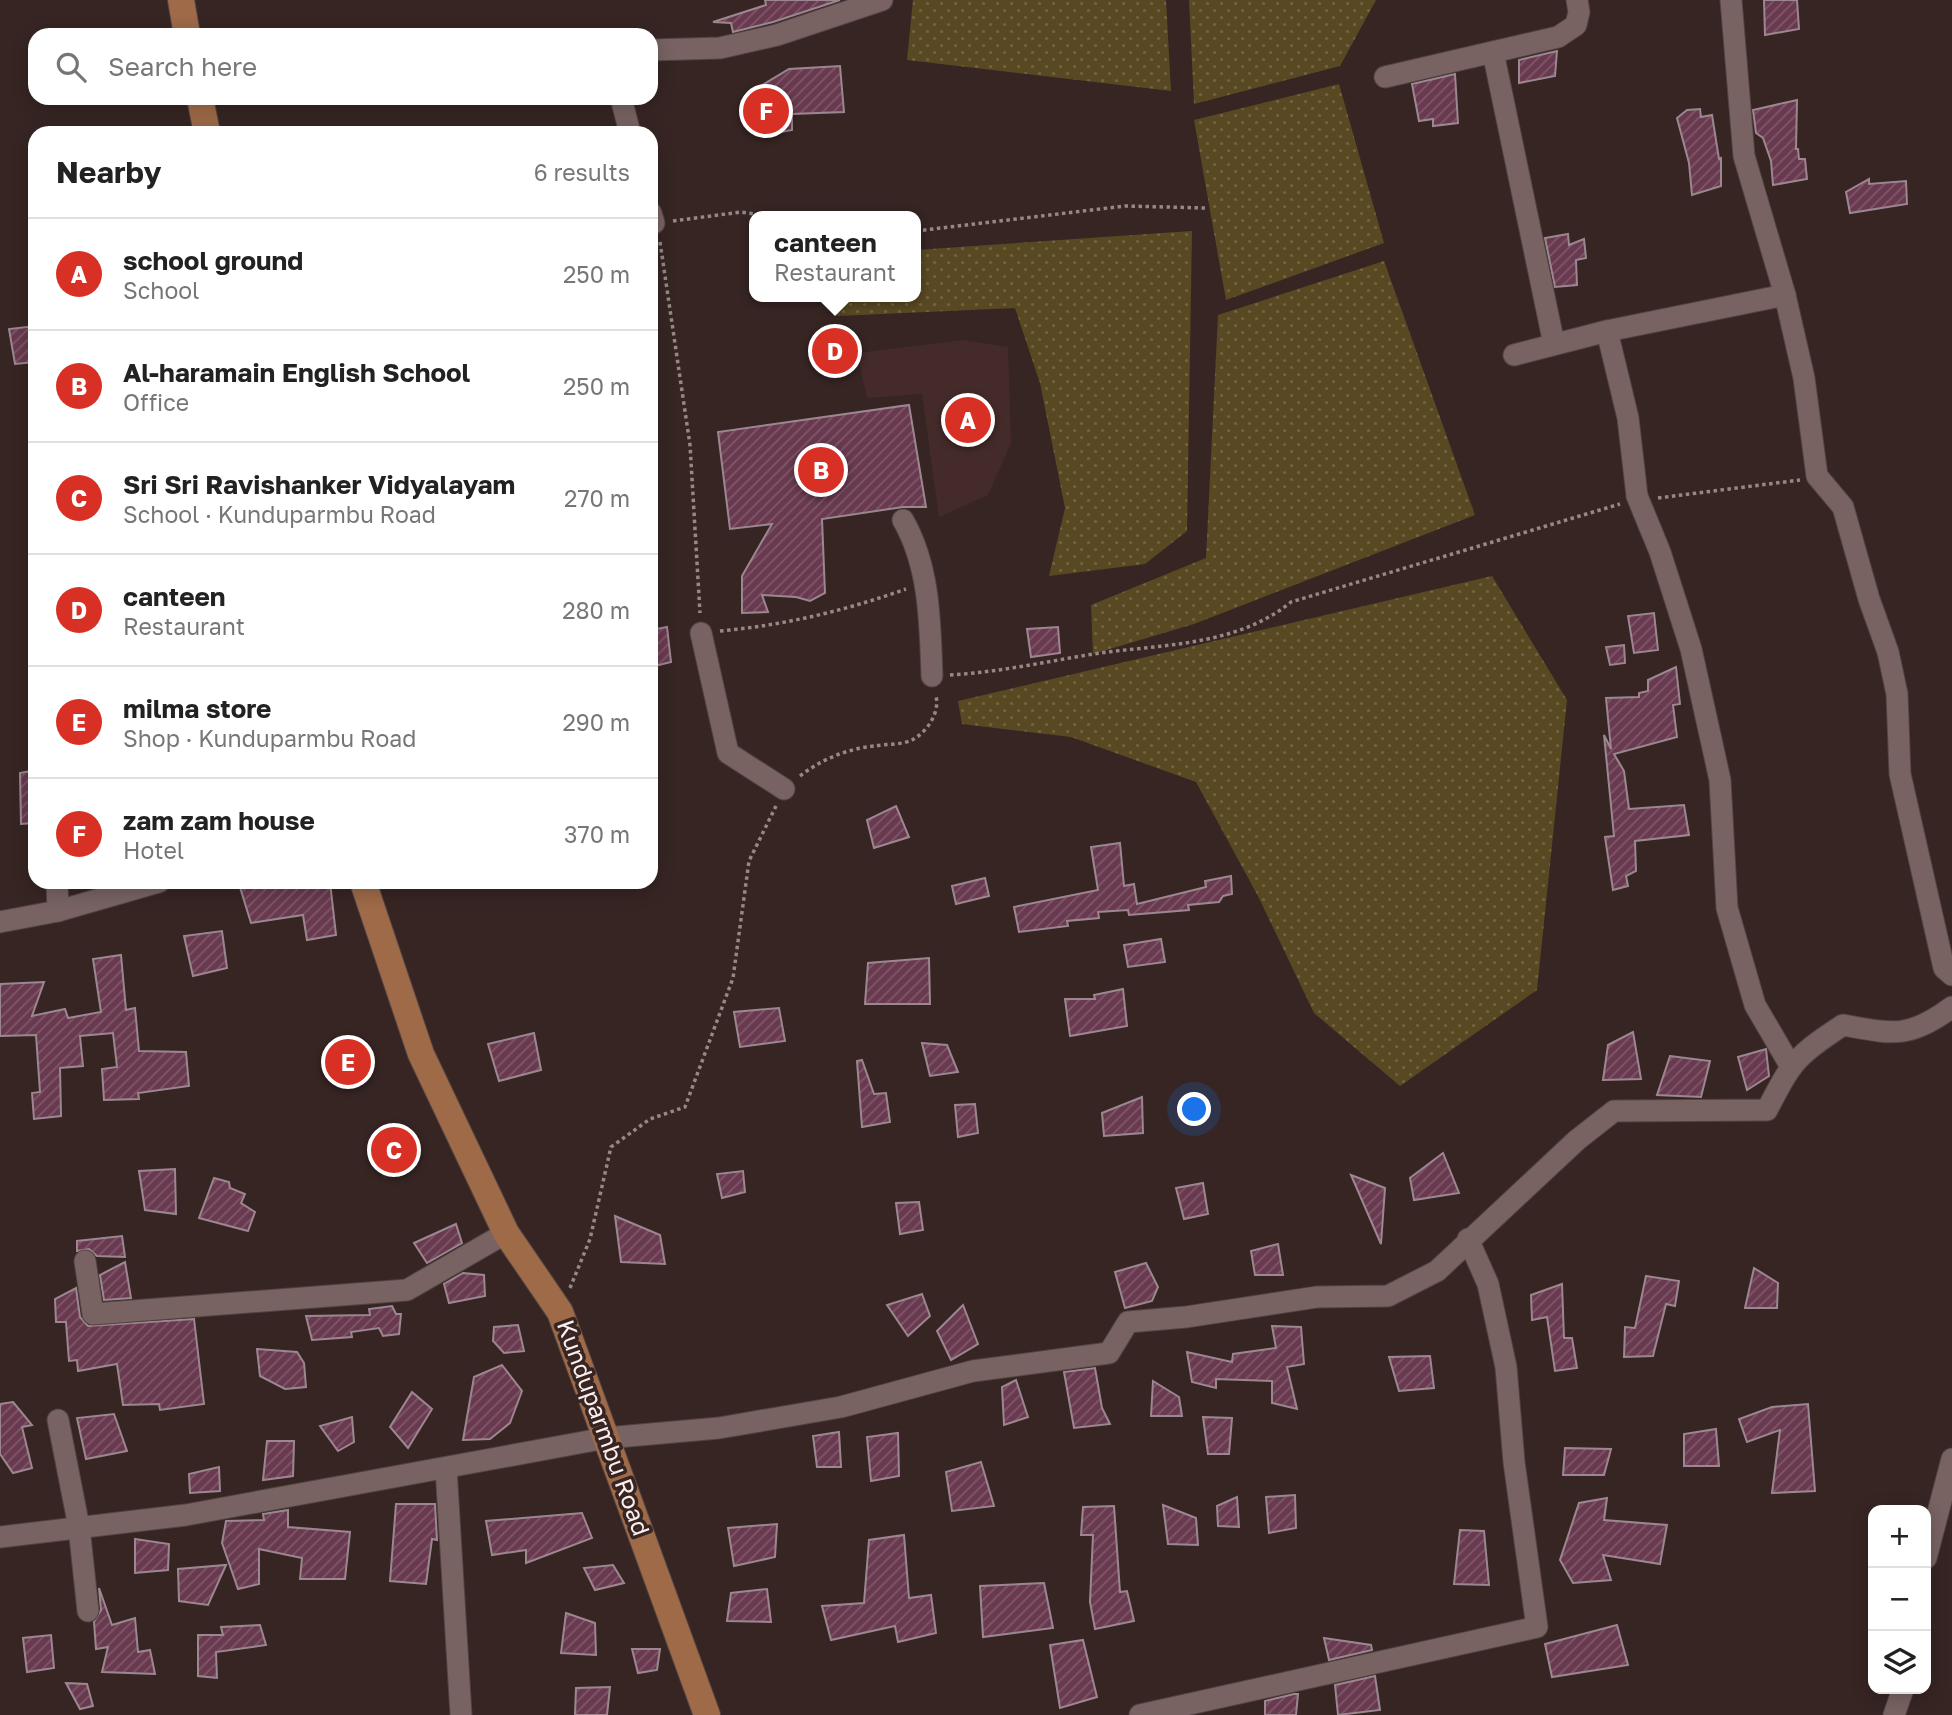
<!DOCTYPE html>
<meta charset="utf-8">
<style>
body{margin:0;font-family:"Golos Text",sans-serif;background:#f2f2f2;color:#222}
.controls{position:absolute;right:21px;bottom:21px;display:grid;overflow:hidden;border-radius:14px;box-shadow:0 4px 18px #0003}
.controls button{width:63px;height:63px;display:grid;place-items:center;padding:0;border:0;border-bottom:2px solid #e0e0e0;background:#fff;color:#222;font:35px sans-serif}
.you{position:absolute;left:1195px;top:1110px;width:24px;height:24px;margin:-18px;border:5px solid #fff;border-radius:50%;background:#1a73e8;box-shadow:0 0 0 10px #1a73e833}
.badge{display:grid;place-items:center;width:46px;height:46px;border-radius:50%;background:#d93025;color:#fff;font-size:23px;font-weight:700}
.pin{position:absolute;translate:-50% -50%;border:4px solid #fff;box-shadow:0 2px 7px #0006}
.popup{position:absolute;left:749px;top:211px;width:172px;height:91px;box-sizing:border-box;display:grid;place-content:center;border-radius:14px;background:#fff;filter:drop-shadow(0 2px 5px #0005);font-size:23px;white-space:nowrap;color:#767676}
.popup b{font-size:26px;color:#222}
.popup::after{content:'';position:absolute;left:50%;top:100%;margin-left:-14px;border:14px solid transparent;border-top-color:#fff}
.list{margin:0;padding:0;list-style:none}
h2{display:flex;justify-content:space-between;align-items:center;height:91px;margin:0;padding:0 28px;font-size:30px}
h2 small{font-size:23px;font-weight:400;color:#767676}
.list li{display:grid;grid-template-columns:46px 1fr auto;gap:21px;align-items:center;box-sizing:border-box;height:112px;padding:0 28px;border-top:2px solid #e0e0e0}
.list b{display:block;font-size:26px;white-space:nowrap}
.list p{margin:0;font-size:23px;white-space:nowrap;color:#767676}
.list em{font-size:23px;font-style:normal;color:#767676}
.icon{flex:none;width:38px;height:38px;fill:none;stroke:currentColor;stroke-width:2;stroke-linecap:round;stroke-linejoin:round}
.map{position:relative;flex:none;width:1952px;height:1715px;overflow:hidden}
.search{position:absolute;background:#fff;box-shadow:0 4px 18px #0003;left:28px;top:28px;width:630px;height:77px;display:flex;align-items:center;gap:18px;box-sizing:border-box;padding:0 24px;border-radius:21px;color:#767676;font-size:26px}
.panel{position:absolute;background:#fff;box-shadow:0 4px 18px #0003;left:28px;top:126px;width:630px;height:763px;border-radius:21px}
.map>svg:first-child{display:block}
.built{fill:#442b29}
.grass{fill:url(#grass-dots)}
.building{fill:url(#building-hatch);stroke:#9c8790;stroke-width:2}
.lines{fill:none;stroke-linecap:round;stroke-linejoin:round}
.minor-casing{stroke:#524443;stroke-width:23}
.major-casing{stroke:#524443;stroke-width:28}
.path{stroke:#978886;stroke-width:3.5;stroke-dasharray:3.5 3.5;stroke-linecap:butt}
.minor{stroke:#786362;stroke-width:21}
.major{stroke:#9e6a48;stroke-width:26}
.labels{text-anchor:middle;stroke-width:7;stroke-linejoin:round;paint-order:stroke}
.street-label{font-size:24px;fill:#fbeeed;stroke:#362523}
</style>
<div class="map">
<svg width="1952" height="1715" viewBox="0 0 1952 1715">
<defs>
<pattern id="grass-dots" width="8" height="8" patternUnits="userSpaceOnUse" patternTransform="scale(1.75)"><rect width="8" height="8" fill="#594923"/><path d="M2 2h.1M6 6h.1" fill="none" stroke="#726443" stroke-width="1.8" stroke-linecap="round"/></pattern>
<pattern id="building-hatch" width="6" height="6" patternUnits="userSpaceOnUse" patternTransform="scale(1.75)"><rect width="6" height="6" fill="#693a4f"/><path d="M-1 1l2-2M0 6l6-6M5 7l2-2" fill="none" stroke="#7f5769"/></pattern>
</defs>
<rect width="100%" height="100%" fill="#362523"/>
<!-- built -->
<g class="built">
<path d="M963,340L1008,347L1011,443L988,495L939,517L922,394L867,398L857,353Z"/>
<path d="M405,1128L418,1156L401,1163L403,1170L384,1180L367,1139Z"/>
</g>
<!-- grass -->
<g class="grass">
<path d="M913,0H1166L1171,91L907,60Z"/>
<path d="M1189,0H1376L1340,66L1194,104Z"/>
<path d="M1339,84L1384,243L1226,300L1194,120Z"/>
<path d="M1192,231L1187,531L1145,564L1049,576L1065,508L1040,383L1015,308L837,316L836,297H916V250Z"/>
<path d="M1384,261L1475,515L1194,624L1093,654L1091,605L1206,558L1218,315Z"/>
<path d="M1492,576L1567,700L1537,990L1400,1086L1314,1013L1258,896L1196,782L1071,737L962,724L958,701Z"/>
</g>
<!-- building -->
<g class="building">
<path d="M765,0H840L773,22L733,32L731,23L713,22L766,5Z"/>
<path d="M1764,0H1797L1799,29L1765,35Z"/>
<path d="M1557,51L1555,76L1519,83V60Z"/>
<path d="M840,66L844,112L792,114V130L766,135L759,87L789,69Z"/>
<path d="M1455,74L1458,123L1433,126V119L1419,121L1412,84Z"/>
<path d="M1797,100L1796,149H1798L1799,159H1805L1807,179L1773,185L1771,161L1763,138L1756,133L1753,110Z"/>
<path d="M1700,109L1701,117L1712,115L1719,159L1721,158V186L1692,195L1689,163L1677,118L1687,110Z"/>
<path d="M1869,179V184L1906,181L1907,204L1850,213L1846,192Z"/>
<path d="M1568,234L1569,245L1584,239L1586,258L1576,260L1577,285L1555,287L1545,238Z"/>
<path d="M35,326V362L15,364L9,329Z"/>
<path d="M909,405L926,507H903L822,519L825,593L810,601L796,597L762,595L768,612L742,613V576L772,524L730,529L718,432Z"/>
<path d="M1654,613L1658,650L1634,653L1628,616Z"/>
<path d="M667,627L671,662L651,667V630Z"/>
<path d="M1058,627L1060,653L1031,657L1027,629Z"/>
<path d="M1624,645L1625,663L1610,665L1606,647Z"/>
<path d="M1676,667L1680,704L1673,705L1677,737L1614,754L1624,771L1629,809L1684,805L1689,835L1635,841L1636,871L1626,876L1628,886L1613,890L1605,837L1614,836L1604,735L1611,749L1606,698L1639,697V693L1648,691V680Z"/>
<path d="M35,770V823L21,824L20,773Z"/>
<path d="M896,806L909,837L874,848L867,820Z"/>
<path d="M1120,843L1124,886L1134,884L1137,904L1206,887L1205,881L1231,876L1232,894L1223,896L1219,902L1188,905L1189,910L1129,915L1128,910L1098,912L1099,918L1067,921L1068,926L1019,932L1014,907L1098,890L1091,847Z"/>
<path d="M985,878L989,896L956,904L952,886Z"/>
<path d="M257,882H330L336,935L307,940L303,915L251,923L239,884Z"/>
<path d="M222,931L227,968L193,976L184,936Z"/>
<path d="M1161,939L1165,962L1128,967L1124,945Z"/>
<path d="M121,955L126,1010L135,1008L139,1051L186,1052L189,1086L138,1093L139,1099L104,1100L102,1069L117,1067L113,1033L80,1036L83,1066L60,1068L61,1116L34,1119L32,1093L40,1092L36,1035L0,1036V984L44,982L32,1016L65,1009L68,1018L101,1012L93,959Z"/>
<path d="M929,958L930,1004H865L868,963Z"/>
<path d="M1123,989L1127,1026L1070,1036L1065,999H1095L1094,995Z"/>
<path d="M779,1008L785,1041L740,1047L734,1012Z"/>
<path d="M1633,1032L1641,1079L1603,1080L1608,1045Z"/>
<path d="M534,1033L541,1070L499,1081L488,1044Z"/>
<path d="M922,1043L947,1045L958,1072L930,1076Z"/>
<path d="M1766,1049L1769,1076L1747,1090L1738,1057Z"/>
<path d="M1670,1056L1710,1061L1701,1097L1657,1095Z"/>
<path d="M862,1060L874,1094L886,1093L890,1122L862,1127L857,1061Z"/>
<path d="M1142,1097L1143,1133L1104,1136L1102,1113Z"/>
<path d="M975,1104L978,1133L958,1137L955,1105Z"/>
<path d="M1443,1153L1459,1193L1414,1200L1410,1178Z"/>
<path d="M175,1169L176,1214L145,1210L139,1171Z"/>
<path d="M743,1171L745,1192L722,1198L717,1174Z"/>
<path d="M1351,1175L1385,1188L1381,1244Z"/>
<path d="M214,1178L229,1182L230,1188L245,1194L241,1203L255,1212L248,1231L199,1218Z"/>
<path d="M1203,1183L1208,1214L1184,1219L1176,1188Z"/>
<path d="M919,1202L923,1230L900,1234L896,1203Z"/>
<path d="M615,1216L660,1235L665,1264L621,1262Z"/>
<path d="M456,1224L462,1243L427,1263L414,1243Z"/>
<path d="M122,1236L125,1257L97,1256L89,1249L77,1251V1241Z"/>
<path d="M1278,1244L1283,1275H1255L1251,1251Z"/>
<path d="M125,1262L131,1298L104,1300L100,1275Z"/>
<path d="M1146,1263L1158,1287L1152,1301L1125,1308L1115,1272Z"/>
<path d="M1754,1268L1778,1283L1777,1308H1745Z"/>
<path d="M463,1273L484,1275L485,1296L449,1303L444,1284Z"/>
<path d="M1646,1276L1679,1281L1675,1306L1666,1304L1653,1356L1624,1357L1625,1327L1635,1328Z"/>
<path d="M1562,1284L1564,1338H1572L1577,1368L1555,1371L1547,1317L1532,1320L1531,1295Z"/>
<path d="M76,1288L80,1317L88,1326L194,1319L204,1404L160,1410L159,1404L123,1405L117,1364L78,1371L77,1360L69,1361L66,1322H56L55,1299Z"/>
<path d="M922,1294L930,1316L908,1336L887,1305Z"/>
<path d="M963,1305L978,1344L951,1360L937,1331Z"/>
<path d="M392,1306L396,1314H401L399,1334L383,1336L379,1328L351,1332L352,1337L312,1340L306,1316L370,1315L369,1309Z"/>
<path d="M518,1325L524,1351L504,1353L493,1341L494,1327Z"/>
<path d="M1272,1326L1301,1327L1304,1364L1287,1367L1297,1409L1272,1403V1381L1216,1379V1388L1192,1382L1187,1352L1232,1362L1233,1354L1276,1348Z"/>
<path d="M257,1349L297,1352L304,1363L306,1387L285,1389L260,1376Z"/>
<path d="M1430,1356L1434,1388L1399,1391L1389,1357Z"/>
<path d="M502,1365L522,1391L510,1423L490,1439L463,1440L474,1377Z"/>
<path d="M1095,1368L1102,1408L1110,1424L1074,1428L1064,1372Z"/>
<path d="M1016,1380L1028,1417L1004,1425L1002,1387Z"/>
<path d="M1153,1381L1179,1397L1182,1416H1151Z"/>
<path d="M412,1392L432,1409L408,1448L390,1427Z"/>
<path d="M13,1402L32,1425L22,1427L32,1468L13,1473L0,1454V1404Z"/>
<path d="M1808,1404L1815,1491L1772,1493L1780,1430L1747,1442L1739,1419L1772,1407Z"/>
<path d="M114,1414L127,1451L86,1459L77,1418Z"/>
<path d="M352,1417L354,1442L338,1451L320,1426Z"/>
<path d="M1203,1417L1232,1418L1229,1454H1208Z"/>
<path d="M1716,1429L1719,1466H1684V1434Z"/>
<path d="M839,1432L841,1467H817L813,1436Z"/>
<path d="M898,1433L899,1476L871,1481L867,1437Z"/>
<path d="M267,1441H294L293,1476L263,1480Z"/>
<path d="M1565,1448L1611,1449L1604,1475H1563Z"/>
<path d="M981,1462L994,1506L952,1511L946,1472Z"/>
<path d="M219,1467L220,1491L190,1493L189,1474Z"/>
<path d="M1295,1495L1296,1528L1269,1533L1266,1497Z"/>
<path d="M1237,1497L1239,1527L1218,1526L1217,1506Z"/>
<path d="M1607,1498L1604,1520L1667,1525L1660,1564L1603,1555L1611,1580L1573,1583L1560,1560L1579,1503Z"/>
<path d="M396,1504H435L437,1540L432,1539L426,1584L390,1581Z"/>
<path d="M1163,1505L1196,1518L1198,1545L1168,1544Z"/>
<path d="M1114,1506L1120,1592L1127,1591L1134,1621L1095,1629L1090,1602L1093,1535H1081L1083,1507Z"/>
<path d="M288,1510V1527L350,1532L345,1579H300L302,1558L259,1549V1584L238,1589L222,1543L226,1521L264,1520L263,1514Z"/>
<path d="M582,1513L592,1538L526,1563V1550L492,1555L486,1521Z"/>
<path d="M777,1524L775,1557L734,1566L728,1528Z"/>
<path d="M1460,1530L1484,1531L1489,1585L1454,1584Z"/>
<path d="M904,1535L909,1598L931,1595L936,1633L898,1642L895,1626L831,1640L822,1606L864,1603L869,1540Z"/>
<path d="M135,1539L169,1544L168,1570L135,1573Z"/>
<path d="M226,1565L208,1605L179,1601L178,1569Z"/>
<path d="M613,1565L624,1583L595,1590L584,1568Z"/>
<path d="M1044,1583L1053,1628L983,1637L980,1586Z"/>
<path d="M99,1588L112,1625L135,1618L138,1652L150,1650L155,1674L102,1672L108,1647L96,1649L94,1622L101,1610Z"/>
<path d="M767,1589L771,1622L727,1621L731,1593Z"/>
<path d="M566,1613L595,1623L596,1655L561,1653Z"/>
<path d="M260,1625L266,1645L216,1652L217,1678L198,1676V1635H223L221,1627Z"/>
<path d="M1617,1625L1628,1665L1552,1677L1545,1644Z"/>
<path d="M51,1635L54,1668L27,1672L23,1638Z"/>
<path d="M1324,1638L1371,1645L1372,1650L1329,1660Z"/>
<path d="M1083,1640L1097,1697L1060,1708L1050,1645Z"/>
<path d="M632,1649H660L657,1670L638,1673Z"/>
<path d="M1375,1676L1380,1710L1338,1715L1335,1685Z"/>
<path d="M66,1683L87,1684L93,1706L80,1709Z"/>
<path d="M610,1687L607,1715H575L576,1688Z"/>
<path d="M1294,1694H1298L1296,1715H1265V1701Z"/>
</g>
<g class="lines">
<defs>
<g id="minor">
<path d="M1731,0L1744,156L1785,295L1804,378L1817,476L1843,507L1869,599L1888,652L1897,694L1900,774L1944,968L1952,975"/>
<path d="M651,50L720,48L777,35L882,0"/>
<path d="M1493,52L1554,344"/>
<path d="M1385,77L1558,37L1576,25L1579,12L1577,0"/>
<path d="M621,98L630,133"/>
<path d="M651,213L654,223H651"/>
<path d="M1607,331L1785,295"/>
<path d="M1514,355L1607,331L1628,418L1637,496L1660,552L1691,649L1720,780L1727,908L1755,1005L1790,1065"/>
<path d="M903,520C930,567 930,623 932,676"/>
<path d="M701,633L728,753L784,789"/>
<path d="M57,882L58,911"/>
<path d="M0,922L58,911L159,882"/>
<path d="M85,1261L93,1314L407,1290L506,1233"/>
<path d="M58,1420L79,1527L88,1611"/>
<path d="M446,1468L461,1715"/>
<path d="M0,1537L186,1515L606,1438L719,1428L841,1407L973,1371L1109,1353L1128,1322L1186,1317L1317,1297L1388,1296L1437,1271L1577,1140L1614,1111L1767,1110C1792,1061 1797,1055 1843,1025C1893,1034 1909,1039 1952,1007"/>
<path d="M1926,1558L1952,1459"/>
<path d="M1140,1715L1537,1627L1514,1462L1506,1367L1488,1284L1468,1239"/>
<path d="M1894,1715L1903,1689"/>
</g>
<g id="major">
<path d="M181,0L187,35"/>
<path d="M200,98L207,133"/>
<path d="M363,882L421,1054L506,1233L560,1312L707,1715"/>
</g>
</defs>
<!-- minor casing -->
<use href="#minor" class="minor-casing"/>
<!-- major casing -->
<use href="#major" class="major-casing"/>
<!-- path -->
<g class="path">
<path d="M673,221L741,212L767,216"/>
<path d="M916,231L1125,206L1206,208"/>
<path d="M660,242L690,445L700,613"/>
<path d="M1658,498L1800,480"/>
<path d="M720,631C785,625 844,611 906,589"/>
<path d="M950,675C999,672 1045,662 1093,654C1160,644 1236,647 1291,602L1620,504"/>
<path d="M800,776C822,759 847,749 874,746C885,744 902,745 912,740C927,732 940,713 936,696"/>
<path d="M570,1288L590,1239L611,1147L650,1119L685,1107L733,978L749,861L776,806"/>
</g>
<!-- minor -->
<use href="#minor" class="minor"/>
<!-- major -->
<use href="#major" class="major"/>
</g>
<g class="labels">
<!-- street labels -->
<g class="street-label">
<text transform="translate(603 1428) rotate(70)" y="8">Kunduparmbu Road</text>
</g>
</g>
</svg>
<div class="controls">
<button>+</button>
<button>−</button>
<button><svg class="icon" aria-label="layers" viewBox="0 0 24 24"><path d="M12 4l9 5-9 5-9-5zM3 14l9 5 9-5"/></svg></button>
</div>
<div class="you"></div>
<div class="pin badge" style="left:968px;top:420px">A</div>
<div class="pin badge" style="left:821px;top:470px">B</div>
<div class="pin badge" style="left:394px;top:1150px">C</div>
<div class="pin badge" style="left:835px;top:351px">D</div>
<div class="popup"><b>canteen</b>Restaurant</div>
<div class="pin badge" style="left:348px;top:1062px">E</div>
<div class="pin badge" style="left:766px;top:111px">F</div>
<div class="search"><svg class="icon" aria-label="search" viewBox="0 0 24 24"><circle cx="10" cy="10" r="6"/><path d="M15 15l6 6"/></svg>Search here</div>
<section class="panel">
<h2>Nearby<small>6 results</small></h2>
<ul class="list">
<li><span class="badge">A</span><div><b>school ground</b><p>School</p></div><em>250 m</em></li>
<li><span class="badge">B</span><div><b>Al-haramain English School</b><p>Office</p></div><em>250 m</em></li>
<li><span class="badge">C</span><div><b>Sri Sri Ravishanker Vidyalayam</b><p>School · Kunduparmbu Road</p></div><em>270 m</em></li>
<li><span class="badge">D</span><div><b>canteen</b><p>Restaurant</p></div><em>280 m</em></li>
<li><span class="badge">E</span><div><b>milma store</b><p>Shop · Kunduparmbu Road</p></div><em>290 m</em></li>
<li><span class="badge">F</span><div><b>zam zam house</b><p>Hotel</p></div><em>370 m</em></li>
</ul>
</section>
</div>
